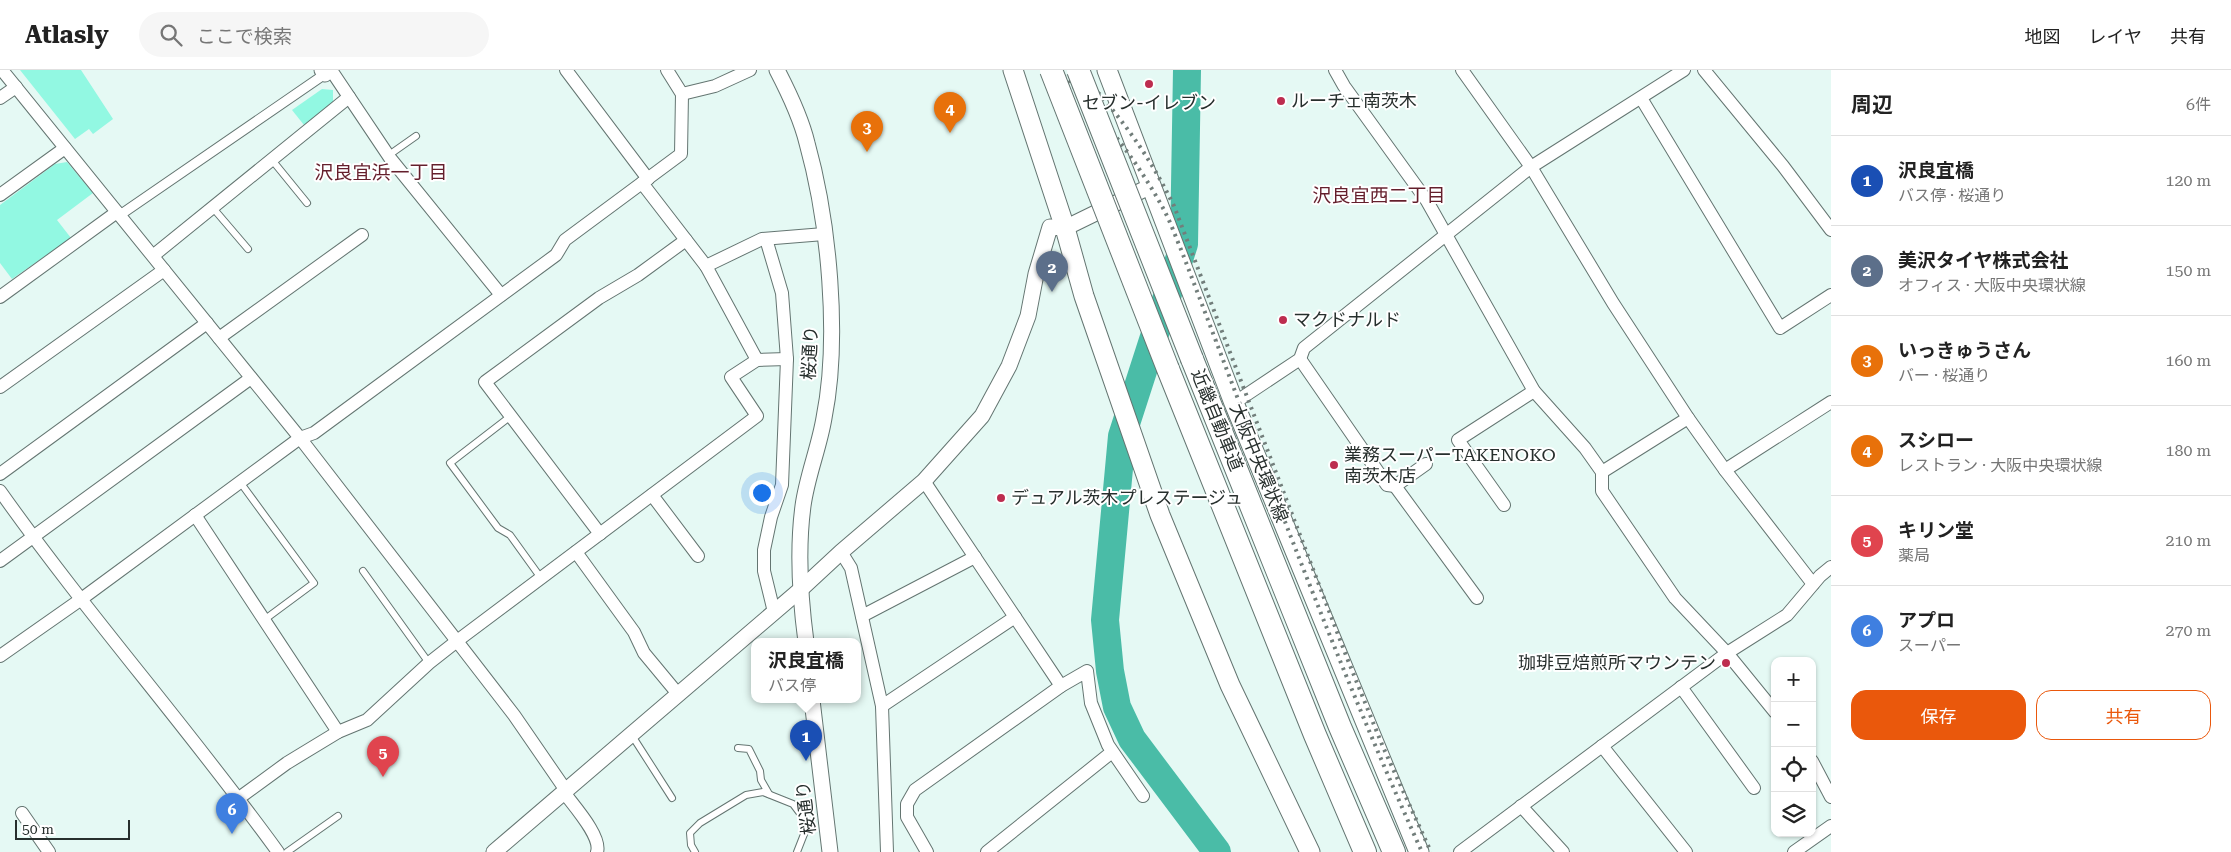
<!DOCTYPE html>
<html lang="ja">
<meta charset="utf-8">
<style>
body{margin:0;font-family:"Roboto Serif","Noto Sans JP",serif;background:#f6f6f6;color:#222}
.controls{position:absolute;right:15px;bottom:15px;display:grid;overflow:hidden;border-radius:10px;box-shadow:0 1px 4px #0004}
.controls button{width:45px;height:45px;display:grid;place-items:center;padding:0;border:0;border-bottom:1px solid #e0e0e0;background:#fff;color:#222;font:25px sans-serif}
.scale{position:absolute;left:15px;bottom:12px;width:115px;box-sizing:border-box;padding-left:5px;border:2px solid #272f2d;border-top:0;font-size:14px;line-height:18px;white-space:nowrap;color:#272f2d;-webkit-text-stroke:4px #fff;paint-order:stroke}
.you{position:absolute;left:761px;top:422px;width:18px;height:18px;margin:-12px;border:4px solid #fff;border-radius:50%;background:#1a73e8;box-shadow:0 0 0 8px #1a73e833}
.badge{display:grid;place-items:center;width:32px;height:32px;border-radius:50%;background:#ea580c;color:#fff;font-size:16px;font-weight:700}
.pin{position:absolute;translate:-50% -41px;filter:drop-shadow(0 1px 2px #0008)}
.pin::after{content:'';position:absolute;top:26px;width:18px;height:15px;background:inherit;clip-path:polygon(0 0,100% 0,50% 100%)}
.popup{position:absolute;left:751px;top:568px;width:110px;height:65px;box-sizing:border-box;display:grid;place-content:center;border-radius:10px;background:#fff;filter:drop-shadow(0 1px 4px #0005);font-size:16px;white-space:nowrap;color:#767676}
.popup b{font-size:19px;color:#222}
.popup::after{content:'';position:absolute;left:50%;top:100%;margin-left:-10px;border:10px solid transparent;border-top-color:#fff}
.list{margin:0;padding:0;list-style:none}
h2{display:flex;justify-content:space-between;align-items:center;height:65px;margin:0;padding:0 20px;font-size:21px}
h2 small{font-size:16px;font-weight:400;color:#767676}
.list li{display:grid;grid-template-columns:32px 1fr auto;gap:15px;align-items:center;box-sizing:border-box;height:90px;padding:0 20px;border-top:1px solid #e0e0e0}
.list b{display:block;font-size:19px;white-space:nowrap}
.list p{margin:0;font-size:16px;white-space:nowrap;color:#767676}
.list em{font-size:16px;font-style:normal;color:#767676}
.actions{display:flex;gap:10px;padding:15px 20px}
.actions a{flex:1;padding:11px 0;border:1px solid #ea580c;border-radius:15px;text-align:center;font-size:18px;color:#ea580c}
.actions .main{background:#ea580c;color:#fff}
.icon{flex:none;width:28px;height:28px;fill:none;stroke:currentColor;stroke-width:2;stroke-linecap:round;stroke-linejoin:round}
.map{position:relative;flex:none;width:1831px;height:782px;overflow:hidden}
header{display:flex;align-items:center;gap:30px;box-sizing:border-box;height:70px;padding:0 25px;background:#fff;border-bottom:1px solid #e0e0e0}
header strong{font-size:24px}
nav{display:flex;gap:28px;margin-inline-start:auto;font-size:18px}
.search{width:350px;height:45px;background:#f6f6f6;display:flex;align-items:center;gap:12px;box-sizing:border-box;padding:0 18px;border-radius:28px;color:#767676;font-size:19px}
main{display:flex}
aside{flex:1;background:#fff}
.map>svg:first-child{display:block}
.park{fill:#92f8e2}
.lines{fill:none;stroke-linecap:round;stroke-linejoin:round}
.river{stroke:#4abca7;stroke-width:28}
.service-casing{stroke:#647571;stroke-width:8}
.pedestrian-casing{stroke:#647571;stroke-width:11}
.minor-casing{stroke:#647571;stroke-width:14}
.tertiary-casing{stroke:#647571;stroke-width:17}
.primary-casing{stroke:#647571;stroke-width:21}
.motorway-casing{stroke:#647571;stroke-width:24}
.service{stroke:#fff;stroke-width:6}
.pedestrian{stroke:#fff;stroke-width:9}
.minor{stroke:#fff;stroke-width:12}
.tertiary{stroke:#fff;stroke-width:15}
.primary{stroke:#fff;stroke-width:19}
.motorway{stroke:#fff;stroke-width:22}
.rail{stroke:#727e7b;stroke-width:4;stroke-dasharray:2.5 5;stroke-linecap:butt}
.motorway-bridge-casing{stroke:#647571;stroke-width:24;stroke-linecap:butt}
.motorway-bridge{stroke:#fff;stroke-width:22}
.poi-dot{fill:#bd2d4f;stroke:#fff;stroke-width:2}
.labels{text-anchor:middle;stroke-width:4;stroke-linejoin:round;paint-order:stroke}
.poi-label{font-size:18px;fill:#272f2d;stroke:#fff;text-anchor:start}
.street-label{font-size:18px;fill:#272f2d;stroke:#fff}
.neighbourhood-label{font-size:19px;fill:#641f2c;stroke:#fff}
</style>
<header>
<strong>Atlasly</strong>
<div class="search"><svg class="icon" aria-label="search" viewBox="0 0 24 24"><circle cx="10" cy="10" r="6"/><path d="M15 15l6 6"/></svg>ここで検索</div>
<nav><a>地図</a><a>レイヤ</a><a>共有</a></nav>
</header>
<main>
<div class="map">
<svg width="1831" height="782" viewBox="0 0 1831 782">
<rect width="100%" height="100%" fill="#e5f9f4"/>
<!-- park -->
<g class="park">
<path d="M20,0H81L113,49L93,64L89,59L75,69Z"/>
<path d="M322,19L333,20V32L304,55L292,40Z"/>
<path d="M67,92L93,123L57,150L71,168L12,209L0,193V135L55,94Z"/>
</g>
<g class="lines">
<!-- river -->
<path class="river" d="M1187,0L1184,174L1122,366L1105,550L1110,601L1117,637L1132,669L1217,782"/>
<defs>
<g id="service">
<path d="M389,85L416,66"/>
<path d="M272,90L307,133"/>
<path d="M213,138L248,179"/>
<path d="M511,346L450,393L498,458L510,465L541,508"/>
<path d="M240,412L314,513L264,550"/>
<path d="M363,501L429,593"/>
<path d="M631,664L672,728"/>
<path d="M738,678L749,679L760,701L761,710L769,724"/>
<path d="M287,782L338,746"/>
<path d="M695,782L691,775L690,763L700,753L746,725L763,722L793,734L808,754"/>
<path d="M797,782L808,754"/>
</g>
<path id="pedestrian" d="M120,145L325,4"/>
<g id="minor">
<path d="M2,0L300,368L514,645L565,719"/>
<path d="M331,0L390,88L501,225"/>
<path d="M566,0L648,109"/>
<path d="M1335,0L1344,16L1427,131L1534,321L1585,378L1602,402V421L1675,528L1727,583L1775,642"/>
<path d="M1462,0L1531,97L1613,233L1688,348L1725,400L1813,514"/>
<path d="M1704,0L1783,96L1831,160"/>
<path d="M682,24L715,16L750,0"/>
<path d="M0,28L16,17"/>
<path d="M1641,28L1780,258L1831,225"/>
<path d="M642,113L706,196L762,169L824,164"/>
<path d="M0,125L65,78"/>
<path d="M766,169L782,223L787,289L782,415L771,447L764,480V501L774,542"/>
<path d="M154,185L349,27"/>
<path d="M706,196L757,290L787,289"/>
<path d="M0,227L117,142"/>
<path d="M219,268L362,165"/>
<path d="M1300,289L1387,415L1395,416L1426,394"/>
<path d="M0,317L164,200"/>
<path d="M1234,333L1300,289L1304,278L1531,97L1684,0"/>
<path d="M1725,400L1831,332"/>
<path d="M1602,402L1688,348"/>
<path d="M0,404L207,253"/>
<path d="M924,411L1061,616"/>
<path d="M1395,416L1477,528"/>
<path d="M0,421C88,545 189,659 278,782"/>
<path d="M652,425L698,486"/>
<path d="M1504,435L1458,370L1534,321"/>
<path d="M195,445L338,662"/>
<path d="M600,464L485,312L599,228L638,205L686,170"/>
<path d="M576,482L634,562L644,583L678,624"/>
<path d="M841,482L851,498L882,636L887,782"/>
<path d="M0,491L251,308"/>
<path d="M862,546L975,487"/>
<path d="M0,586L80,530L300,368L314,363L556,185L565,170L681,84L682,24L667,0"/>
<path d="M1681,617L1754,718"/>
<path d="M882,636L1015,547"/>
<path d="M1602,676L1686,782"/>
<path d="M1812,691L1831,727"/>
<path d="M563,721C572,734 602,766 597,782"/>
<path d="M239,728L287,693L338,662L367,650L429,593L457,571L757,346L731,307L757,290"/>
<path d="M1521,736L1563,782"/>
<path d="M22,743L49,782"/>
<path d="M927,782L907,747V734L915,720L1061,616L1087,601L1091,633L1108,675L1143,726"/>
<path d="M987,782L1112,682"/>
<path d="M1460,782L1727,583L1787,545L1820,506L1831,497"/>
<path d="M1794,782L1831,756"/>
</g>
<g id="tertiary">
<path d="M322,0L325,4"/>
<path d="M777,0C789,23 801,48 807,73C829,152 840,268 824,348C819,378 807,406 803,436C797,481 800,527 806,572"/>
<path d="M812,630L830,782"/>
<path d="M494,782L800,520L841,482L924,411L982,346L1009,296L1028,246L1036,204L1050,157L1065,158L1151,116"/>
</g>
<g id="primary">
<path d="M1013,0L1065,158L1084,226L1160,445L1230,615L1310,782"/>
<path d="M1107,0L1234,333L1419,782"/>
</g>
<g id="motorway">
<path d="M1192,289L1340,657L1394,782"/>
<path d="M1168,299L1315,665L1365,782"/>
</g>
</defs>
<!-- service casing -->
<use href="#service" class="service-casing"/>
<!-- pedestrian casing -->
<use href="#pedestrian" class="pedestrian-casing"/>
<!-- minor casing -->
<use href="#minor" class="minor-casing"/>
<!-- tertiary casing -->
<use href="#tertiary" class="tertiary-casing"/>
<!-- primary casing -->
<use href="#primary" class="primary-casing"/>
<!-- motorway casing -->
<use href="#motorway" class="motorway-casing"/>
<!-- service -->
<use href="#service" class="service"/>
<!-- pedestrian -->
<use href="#pedestrian" class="pedestrian"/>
<!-- minor -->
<use href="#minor" class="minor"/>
<!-- tertiary -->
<use href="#tertiary" class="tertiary"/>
<!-- primary -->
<use href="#primary" class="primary"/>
<!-- motorway -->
<use href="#motorway" class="motorway"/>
<!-- rail -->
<g class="rail">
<path d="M1058,0C1098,42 1136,88 1164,140C1171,153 1176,168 1182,182C1259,383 1333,586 1422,782"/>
<path d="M1078,0C1119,45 1147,81 1174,136L1347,588L1383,677L1431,782"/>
</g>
<defs>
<g id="motorway-bridge">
<path d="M1051,0L1168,299"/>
<path d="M1078,0L1192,289"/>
</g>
</defs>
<!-- motorway-bridge casing -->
<use href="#motorway-bridge" class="motorway-bridge-casing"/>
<!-- motorway-bridge -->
<use href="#motorway-bridge" class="motorway-bridge"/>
</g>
<!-- markers -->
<g class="poi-dot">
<circle cx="1149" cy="14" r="5"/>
<circle cx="1281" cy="31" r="5"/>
<circle cx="1283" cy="250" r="5"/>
<circle cx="1334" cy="395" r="5"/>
<circle cx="1001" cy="428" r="5"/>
<circle cx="1726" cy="593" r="5"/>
</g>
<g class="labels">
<!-- poi labels -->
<g class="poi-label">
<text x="1291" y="37">ルーチェ南茨木</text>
<text x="1149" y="39" text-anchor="middle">セブン-イレブン</text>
<text x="1293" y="256">マクドナルド</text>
<text x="1344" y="391">業務スーパーTAKENOKO<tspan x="1344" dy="21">南茨木店</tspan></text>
<text x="1011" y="434">デュアル茨木プレステージュ</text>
<text x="1716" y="599" text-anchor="end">珈琲豆焙煎所マウンテン</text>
</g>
<!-- street labels -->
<g class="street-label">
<text transform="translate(810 283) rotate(-87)" y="6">桜通り</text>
<text transform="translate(1217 350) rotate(68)" y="6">近畿自動車道</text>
<text transform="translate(1259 393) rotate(68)" y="6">大阪中央環状線</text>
<text transform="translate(806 738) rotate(-97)" y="6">桜通り</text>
</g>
<!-- neighbourhood labels -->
<g class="neighbourhood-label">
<text x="381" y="109">沢良宜浜一丁目</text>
<text x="1379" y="132">沢良宜西二丁目</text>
</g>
</g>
</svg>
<div class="controls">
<button>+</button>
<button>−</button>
<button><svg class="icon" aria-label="locate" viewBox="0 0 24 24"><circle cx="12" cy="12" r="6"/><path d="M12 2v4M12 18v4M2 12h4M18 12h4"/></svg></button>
<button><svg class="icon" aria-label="layers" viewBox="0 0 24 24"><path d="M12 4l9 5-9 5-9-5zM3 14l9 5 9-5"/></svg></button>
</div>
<div class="scale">50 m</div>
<div class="you"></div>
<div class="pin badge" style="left:806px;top:691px;background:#1a4fb4">1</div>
<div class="popup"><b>沢良宜橋</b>バス停</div>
<div class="pin badge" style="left:1052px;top:222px;background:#5c6f8a">2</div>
<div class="pin badge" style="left:867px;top:82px;background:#e8710a">3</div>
<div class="pin badge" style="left:950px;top:63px;background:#e8710a">4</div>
<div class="pin badge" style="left:383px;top:707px;background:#e0444e">5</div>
<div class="pin badge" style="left:232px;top:764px;background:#3f7fe0">6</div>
</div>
<aside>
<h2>周辺<small>6件</small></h2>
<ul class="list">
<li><span class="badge" style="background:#1a4fb4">1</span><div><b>沢良宜橋</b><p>バス停 · 桜通り</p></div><em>120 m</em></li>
<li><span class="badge" style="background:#5c6f8a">2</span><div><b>美沢タイヤ株式会社</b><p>オフィス · 大阪中央環状線</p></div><em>150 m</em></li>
<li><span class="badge" style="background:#e8710a">3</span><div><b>いっきゅうさん</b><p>バー · 桜通り</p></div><em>160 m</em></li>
<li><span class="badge" style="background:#e8710a">4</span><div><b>スシロー</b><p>レストラン · 大阪中央環状線</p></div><em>180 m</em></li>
<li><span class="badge" style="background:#e0444e">5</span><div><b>キリン堂</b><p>薬局</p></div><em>210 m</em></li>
<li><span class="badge" style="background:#3f7fe0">6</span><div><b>アプロ</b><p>スーパー</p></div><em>270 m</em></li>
</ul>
<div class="actions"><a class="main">保存</a><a>共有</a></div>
</aside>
</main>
